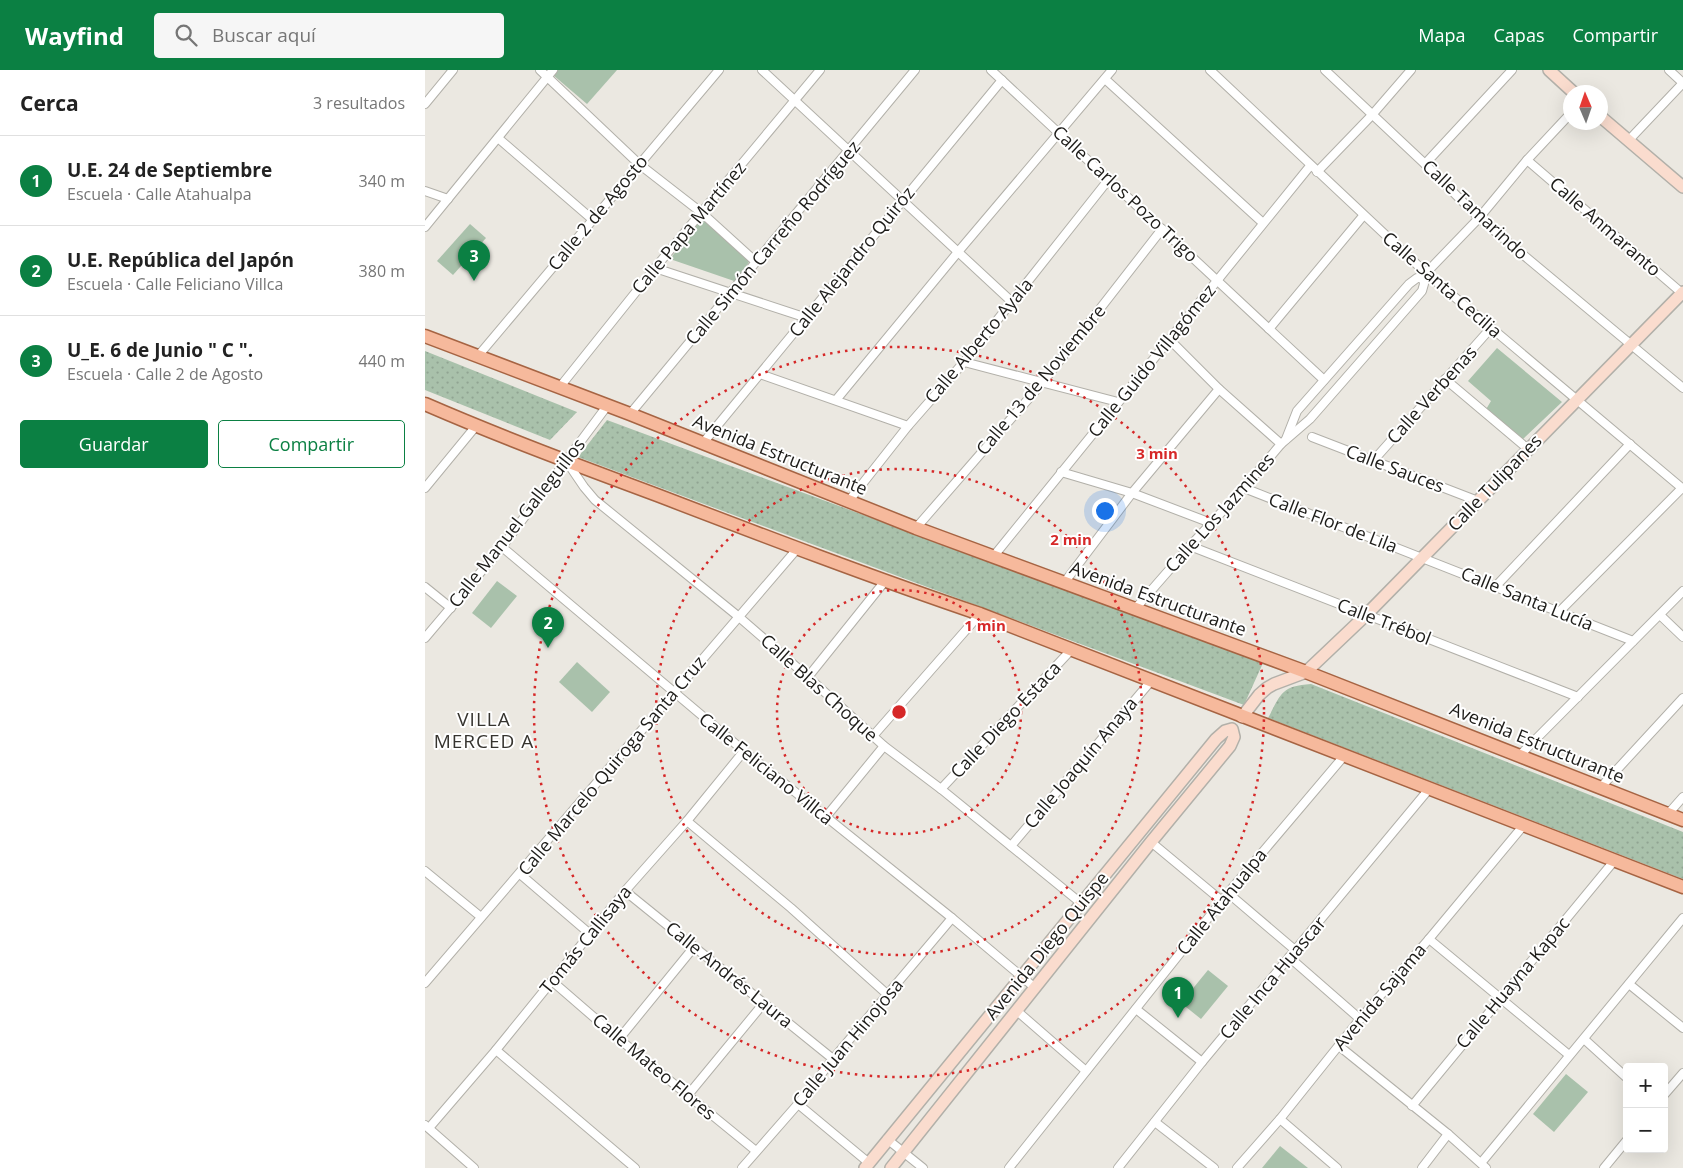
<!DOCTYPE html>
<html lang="es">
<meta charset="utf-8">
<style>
body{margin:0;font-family:"Open Sans",sans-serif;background:#f6f6f6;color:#222}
.controls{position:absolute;right:15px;bottom:15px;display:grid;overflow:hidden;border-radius:5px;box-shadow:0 5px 20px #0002}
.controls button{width:45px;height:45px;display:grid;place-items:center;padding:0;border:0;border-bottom:1px solid #e0e0e0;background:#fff;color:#222;font:25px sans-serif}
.compass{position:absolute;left:1138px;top:15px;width:45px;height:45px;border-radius:50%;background:#fff;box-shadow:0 5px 20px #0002;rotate:358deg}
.you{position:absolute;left:679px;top:440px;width:18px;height:18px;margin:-12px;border:4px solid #fff;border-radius:50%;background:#1a73e8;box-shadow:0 0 0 8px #1a73e833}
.badge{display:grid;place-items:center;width:32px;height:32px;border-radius:50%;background:#0b8043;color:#fff;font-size:16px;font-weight:700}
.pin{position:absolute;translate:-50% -41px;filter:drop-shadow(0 1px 2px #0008)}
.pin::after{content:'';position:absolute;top:26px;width:18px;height:15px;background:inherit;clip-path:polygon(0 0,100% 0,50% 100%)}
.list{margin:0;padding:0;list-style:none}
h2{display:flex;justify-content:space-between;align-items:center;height:65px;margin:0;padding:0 20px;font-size:21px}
h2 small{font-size:16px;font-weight:400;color:#767676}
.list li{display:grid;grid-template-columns:32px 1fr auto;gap:15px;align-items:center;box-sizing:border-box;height:90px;padding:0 20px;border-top:1px solid #e0e0e0}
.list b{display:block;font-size:19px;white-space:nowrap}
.list p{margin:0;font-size:16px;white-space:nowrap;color:#767676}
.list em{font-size:16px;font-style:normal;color:#767676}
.actions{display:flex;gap:10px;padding:15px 20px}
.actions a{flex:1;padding:11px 0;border:1px solid #0b8043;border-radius:5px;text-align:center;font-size:18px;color:#0b8043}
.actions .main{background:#0b8043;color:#fff}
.icon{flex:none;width:28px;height:28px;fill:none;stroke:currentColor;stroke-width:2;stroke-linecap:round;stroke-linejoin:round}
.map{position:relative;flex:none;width:1258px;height:1098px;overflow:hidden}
header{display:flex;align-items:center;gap:30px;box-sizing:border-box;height:70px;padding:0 25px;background:#0b8043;color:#fff}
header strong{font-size:24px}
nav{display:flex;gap:28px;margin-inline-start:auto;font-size:18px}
.search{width:350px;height:45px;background:#f6f6f6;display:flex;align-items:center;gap:12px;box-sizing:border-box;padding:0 18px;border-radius:5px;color:#767676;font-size:19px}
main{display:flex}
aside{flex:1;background:#fff}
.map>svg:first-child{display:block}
.grass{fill:url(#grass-dots)}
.park{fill:#a9c1ab}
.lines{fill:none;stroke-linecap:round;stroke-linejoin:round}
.street-casing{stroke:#b2b0a9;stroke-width:10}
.secondary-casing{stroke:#b2b0a9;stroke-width:14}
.primary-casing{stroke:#a66443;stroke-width:15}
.street{stroke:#fff;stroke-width:8}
.secondary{stroke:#fadcce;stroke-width:11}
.primary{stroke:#f6b99c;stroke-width:12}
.ring{fill:none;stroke:#d62828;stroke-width:2.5;stroke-dasharray:2.5 5}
.labels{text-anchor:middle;stroke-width:4;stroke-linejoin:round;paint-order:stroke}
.street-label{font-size:18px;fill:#1d1c19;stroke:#fff}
.neighbourhood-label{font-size:19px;letter-spacing:1px;fill:#36342f;stroke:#fff}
.centre{fill:#d62828;stroke:#fff;stroke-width:2.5}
.ring-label{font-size:15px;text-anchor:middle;font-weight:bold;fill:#d62828;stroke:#fff;stroke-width:4;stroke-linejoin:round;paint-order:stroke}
</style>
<header>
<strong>Wayfind</strong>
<div class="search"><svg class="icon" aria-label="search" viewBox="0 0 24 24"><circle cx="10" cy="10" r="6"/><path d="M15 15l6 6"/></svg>Buscar aquí</div>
<nav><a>Mapa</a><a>Capas</a><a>Compartir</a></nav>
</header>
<main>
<aside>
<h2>Cerca<small>3 resultados</small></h2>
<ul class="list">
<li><span class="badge">1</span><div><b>U.E. 24 de Septiembre</b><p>Escuela · Calle Atahualpa</p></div><em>340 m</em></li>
<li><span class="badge">2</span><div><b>U.E. República del Japón</b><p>Escuela · Calle Feliciano Villca</p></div><em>380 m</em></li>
<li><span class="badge">3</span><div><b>U_E. 6 de Junio &quot; C &quot;.</b><p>Escuela · Calle 2 de Agosto</p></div><em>440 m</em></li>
</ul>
<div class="actions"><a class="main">Guardar</a><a>Compartir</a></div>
</aside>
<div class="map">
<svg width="1258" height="1098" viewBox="0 0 1258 1098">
<defs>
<pattern id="grass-dots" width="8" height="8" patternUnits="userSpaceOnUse" patternTransform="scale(1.25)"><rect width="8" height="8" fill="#a9c1ab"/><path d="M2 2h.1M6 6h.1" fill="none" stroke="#91a593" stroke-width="1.8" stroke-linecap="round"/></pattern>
</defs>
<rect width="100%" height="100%" fill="#ebe8e1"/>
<!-- grass -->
<g class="grass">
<path d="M0,281L152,342L125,370L0,320Z"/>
<path d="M182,350L838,593L819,635L153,387Z"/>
<path d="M886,614L1258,762V809L843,648C856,624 856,616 886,614Z"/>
</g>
<!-- park -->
<g class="park">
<path d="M133,0H192L162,34L128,5Z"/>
<path d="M278,146L325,190L312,212L245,189Z"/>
<path d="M45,154L61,168L28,205L12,191Z"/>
<path d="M1072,278L1137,332L1098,369L1060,341L1066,331L1043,311Z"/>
<path d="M72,511L92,526L66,558L47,543Z"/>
<path d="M152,592L185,622L167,642L134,612Z"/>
<path d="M783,900L803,916L776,949L756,933Z"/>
<path d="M1141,1004L1163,1022L1129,1062L1108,1044Z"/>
<path d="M855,1076L883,1098H837Z"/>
</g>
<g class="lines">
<defs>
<g id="street">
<path d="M115,0L214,94L277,143L331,192"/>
<path d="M337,0L587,232"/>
<path d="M566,0L899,310"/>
<path d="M785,0L1001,203L1258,419"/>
<path d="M900,0L1000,94L1054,148L1258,318"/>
<path d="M1244,0L1258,13"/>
<path d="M680,9L838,153"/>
<path d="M0,34L28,0"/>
<path d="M73,68L168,150"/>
<path d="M1203,71L1258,13"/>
<path d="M1102,90L1258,224"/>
<path d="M1000,94L1087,0"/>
<path d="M892,102L947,45L986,0"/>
<path d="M0,121L23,129"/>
<path d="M0,157L128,0"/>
<path d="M230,198L382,248"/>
<path d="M844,259L938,146"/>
<path d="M744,269L794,319L856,374"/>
<path d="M53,286L294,0"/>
<path d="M539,292L693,332"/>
<path d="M335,304L483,356"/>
<path d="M1020,309L1103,379"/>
<path d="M134,318L230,198L395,0"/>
<path d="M411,330L533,182L687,0"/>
<path d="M205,344L490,0"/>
<path d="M887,367L1053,431"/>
<path d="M861,369L872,341L984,214L992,208H998"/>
<path d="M278,373L577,10"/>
<path d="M948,391L1065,259"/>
<path d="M142,392L159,417L170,430L314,547L383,607L459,676L516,719L657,834"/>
<path d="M636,402L707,423L786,453"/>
<path d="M0,418L51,356"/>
<path d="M819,418L1208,571"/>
<path d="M423,432L483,356L539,292L684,109"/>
<path d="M491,458L618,312L737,159"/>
<path d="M765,476L1153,627"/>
<path d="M77,477L319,681L527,848L609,917"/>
<path d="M568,487L885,96"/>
<path d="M639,513L707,423L794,319"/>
<path d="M0,517L26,538"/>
<path d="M1070,517L1205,374"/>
<path d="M710,539L765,476L819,418L856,374L885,349L997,221L999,214L998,208L1001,203L1054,148L1102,90L1146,43"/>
<path d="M1134,542L1257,418"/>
<path d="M1235,545L1258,567"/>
<path d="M0,568L77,477L182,336"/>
<path d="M383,607L460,511"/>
<path d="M448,666L555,544"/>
<path d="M1095,685L1258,521"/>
<path d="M1176,717L1258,628"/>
<path d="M516,719L646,580"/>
<path d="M1243,744L1258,727"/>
<path d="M400,748L459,676"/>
<path d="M262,751L366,838L463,925"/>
<path d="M726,772L797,831"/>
<path d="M586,776L726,611"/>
<path d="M0,801L56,847"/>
<path d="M95,804L165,864"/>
<path d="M200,821L408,989"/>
<path d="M803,823L870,880"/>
<path d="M1004,869L1144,985"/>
<path d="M864,887L935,949"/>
<path d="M127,911L194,969L331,1081"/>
<path d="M0,913L372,479"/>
<path d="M1204,914L1258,958"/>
<path d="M711,939L777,992"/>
<path d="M592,941L661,1001"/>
<path d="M194,969L269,877"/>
<path d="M1159,969L1202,1008"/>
<path d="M914,976L1023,1064L1061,1098"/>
<path d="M71,980L210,1098"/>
<path d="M263,1025L338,934"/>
<path d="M1239,1025L1258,1003"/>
<path d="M373,1034L444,1093"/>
<path d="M987,1036L1189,791"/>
<path d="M855,1049L912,1098"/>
<path d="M730,1052L789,1098"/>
<path d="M0,1055L49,1098"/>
<path d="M4,1058L71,980L200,821L262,751L319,681"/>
<path d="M462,1069L498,1098"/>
<path d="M1056,1093L1258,848"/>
<path d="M317,1098L373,1034L408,989L527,848"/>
<path d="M584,1098L803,823L919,686"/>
<path d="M693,1098L777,992L1004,719"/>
<path d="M812,1098L855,1049L935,949L1004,869L1098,756"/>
<path d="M997,1098L1023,1064"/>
<path d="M1179,1098L1202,1070"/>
</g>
<g id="secondary">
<path d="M1124,0L1148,22"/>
<path d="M1176,47L1258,117"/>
<path d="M817,647L834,625L842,618L849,614L881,602L941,545L1258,222"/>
<path d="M440,1098L791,669L800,661L807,659L809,667L805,676L726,772L466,1098"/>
</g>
<g id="primary">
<path d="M0,266L205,344L491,458L881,602L1258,750"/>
<path d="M0,334C76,367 154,396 232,425C339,466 446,507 555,544L1258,817"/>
</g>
</defs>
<!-- street casing -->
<use href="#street" class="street-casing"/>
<!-- secondary casing -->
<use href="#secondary" class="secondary-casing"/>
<!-- primary casing -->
<use href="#primary" class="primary-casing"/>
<!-- street -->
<use href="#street" class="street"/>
<!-- secondary -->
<use href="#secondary" class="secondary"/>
<!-- primary -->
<use href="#primary" class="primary"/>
</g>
<!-- distance rings -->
<g class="ring">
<circle cx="474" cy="642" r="122"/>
<circle cx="474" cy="642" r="243"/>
<circle cx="474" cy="642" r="365"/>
</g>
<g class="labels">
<!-- street labels -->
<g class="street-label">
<text transform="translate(700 124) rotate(43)" y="6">Calle Carlos Pozo Trigo</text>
<text transform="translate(1050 140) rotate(43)" y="6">Calle Tamarindo</text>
<text transform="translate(173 143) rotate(-50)" y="6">Calle 2 de Agosto</text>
<text transform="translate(1180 157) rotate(41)" y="6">Calle Anmaranto</text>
<text transform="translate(264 158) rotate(-50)" y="6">Calle Papa Martínez</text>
<text transform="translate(348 173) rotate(-50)" y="6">Calle Simón Carreño Rodríguez</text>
<text transform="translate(427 192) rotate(-51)" y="6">Calle Alejandro Quiróz</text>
<text transform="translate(1017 215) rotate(41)" y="6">Calle Santa Cecilia</text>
<text transform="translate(554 271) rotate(-50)" y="6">Calle Alberto Ayala</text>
<text transform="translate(727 291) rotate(-51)" y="6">Calle Guido Villagómez</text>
<text transform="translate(616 310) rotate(-50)" y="6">Calle 13 de Noviembre</text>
<text transform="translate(1007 325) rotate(-48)" y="6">Calle Verbenas</text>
<text transform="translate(355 385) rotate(22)" y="6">Avenida Estructurante</text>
<text transform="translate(970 399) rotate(21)" y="6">Calle Sauces</text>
<text transform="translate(1070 413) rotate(-46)" y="6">Calle Tulipanes</text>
<text transform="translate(795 443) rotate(-48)" y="6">Calle Los Jazmines</text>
<text transform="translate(92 453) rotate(-52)" y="6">Calle Manuel Galleguillos</text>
<text transform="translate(908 453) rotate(21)" y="6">Calle Flor de Lila</text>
<text transform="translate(733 529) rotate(20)" y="6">Avenida Estructurante</text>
<text transform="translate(1102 529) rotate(22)" y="6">Calle Santa Lucía</text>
<text transform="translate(959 552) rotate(21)" y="6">Calle Trébol</text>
<text transform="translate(394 618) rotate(42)" y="6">Calle Blas Choque</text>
<text transform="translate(581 650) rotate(-47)" y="6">Calle Diego Estaca</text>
<text transform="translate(1112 673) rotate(22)" y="6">Avenida Estructurante</text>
<text transform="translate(656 693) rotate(-50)" y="6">Calle Joaquín Anaya</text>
<text transform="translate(187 696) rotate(-50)" y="6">Calle Marcelo Quiroga Santa Cruz</text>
<text transform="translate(341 699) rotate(39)" y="6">Calle Feliciano Villca</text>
<text transform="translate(797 832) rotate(-51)" y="6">Calle Atahualpa</text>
<text transform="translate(161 870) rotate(-51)" y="6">Tomás Callisaya</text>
<text transform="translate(622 876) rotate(-51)" y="6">Avenida Diego Quispe</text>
<text transform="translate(304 905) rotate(39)" y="6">Calle Andrés Laura</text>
<text transform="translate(848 908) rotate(-50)" y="6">Calle Inca Huascar</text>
<text transform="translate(1088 913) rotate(-50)" y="6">Calle Huayna Kapac</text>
<text transform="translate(955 927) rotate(-50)" y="6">Avenida Sajama</text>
<text transform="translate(423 973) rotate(-50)" y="6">Calle Juan Hinojosa</text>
<text transform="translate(229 997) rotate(40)" y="6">Calle Mateo Flores</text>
</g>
<!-- neighbourhood labels -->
<g class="neighbourhood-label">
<text x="59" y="656">VILLA<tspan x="59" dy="22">MERCED A</tspan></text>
</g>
</g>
<circle cx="474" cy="642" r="8" class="centre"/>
<g class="ring-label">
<text x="732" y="389">3 min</text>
<text x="646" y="475">2 min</text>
<text x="560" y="561">1 min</text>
</g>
</svg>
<div class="controls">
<button>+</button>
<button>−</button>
</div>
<svg class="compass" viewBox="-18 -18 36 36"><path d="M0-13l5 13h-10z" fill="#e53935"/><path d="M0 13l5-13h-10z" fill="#767676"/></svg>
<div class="you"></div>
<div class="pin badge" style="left:753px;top:948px">1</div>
<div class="pin badge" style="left:123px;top:578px">2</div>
<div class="pin badge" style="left:49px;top:211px">3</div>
</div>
</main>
